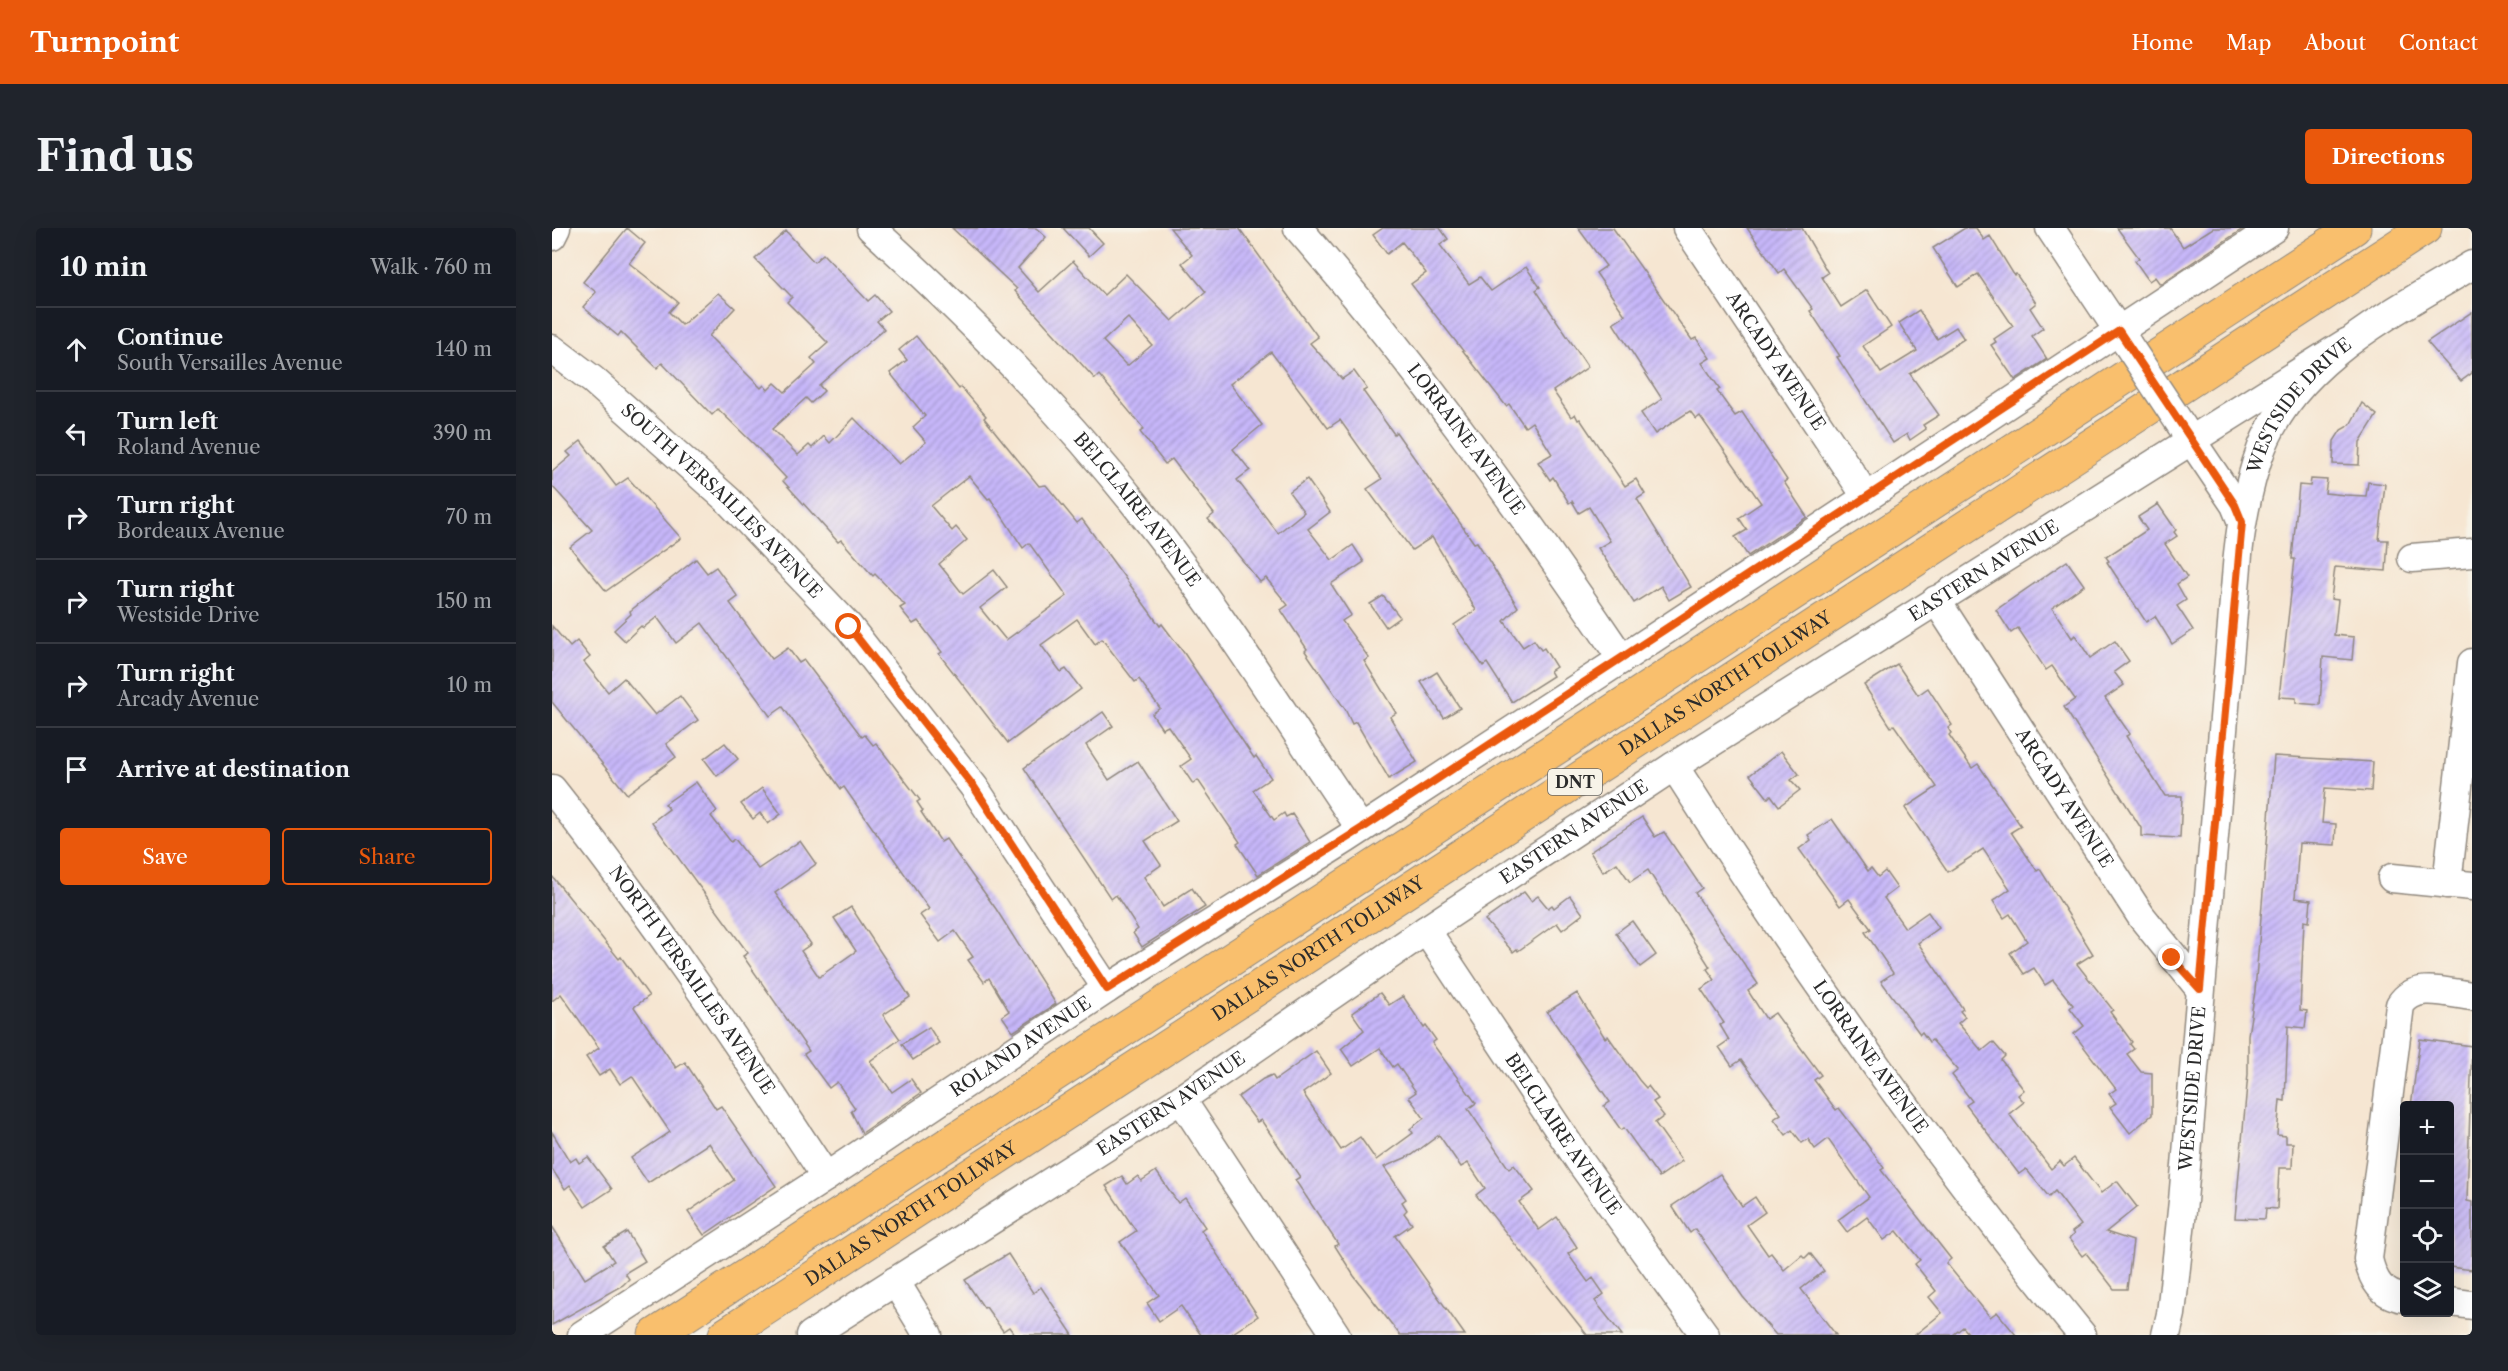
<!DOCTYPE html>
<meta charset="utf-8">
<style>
body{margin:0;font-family:"Libre Caslon Text",serif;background:#20242c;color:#f1f3f6}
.controls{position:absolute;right:18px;bottom:18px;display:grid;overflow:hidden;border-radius:6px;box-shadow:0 6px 24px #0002}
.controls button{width:54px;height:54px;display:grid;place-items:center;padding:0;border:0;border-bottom:2px solid #363941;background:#171b24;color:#f1f3f6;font:30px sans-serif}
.stop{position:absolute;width:18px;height:18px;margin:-14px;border:4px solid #ea580c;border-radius:50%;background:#fff}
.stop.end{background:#ea580c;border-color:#fff;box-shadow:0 2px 6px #0008}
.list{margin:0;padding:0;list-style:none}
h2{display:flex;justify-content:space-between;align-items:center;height:78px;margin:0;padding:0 24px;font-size:26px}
h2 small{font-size:20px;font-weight:400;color:#9ea1a6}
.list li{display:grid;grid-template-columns:39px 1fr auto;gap:18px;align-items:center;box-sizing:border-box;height:84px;padding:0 24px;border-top:2px solid #363941}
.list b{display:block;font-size:22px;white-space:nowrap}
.list p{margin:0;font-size:20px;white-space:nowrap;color:#9ea1a6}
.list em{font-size:20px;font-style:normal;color:#9ea1a6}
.actions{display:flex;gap:12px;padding:18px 24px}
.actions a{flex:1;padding:14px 0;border:2px solid #ea580c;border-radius:6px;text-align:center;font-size:21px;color:#ea580c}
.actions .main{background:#ea580c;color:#fff}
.icon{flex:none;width:33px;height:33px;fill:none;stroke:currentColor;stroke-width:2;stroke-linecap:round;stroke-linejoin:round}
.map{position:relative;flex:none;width:1920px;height:1107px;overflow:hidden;border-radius:6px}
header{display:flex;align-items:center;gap:36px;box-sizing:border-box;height:84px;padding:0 30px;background:#ea580c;color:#fff}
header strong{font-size:28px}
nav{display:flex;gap:33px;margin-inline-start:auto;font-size:21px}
.intro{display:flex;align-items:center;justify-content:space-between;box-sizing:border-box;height:144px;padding:0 36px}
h1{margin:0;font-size:42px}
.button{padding:15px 27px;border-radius:6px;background:#ea580c;color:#fff;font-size:21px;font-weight:700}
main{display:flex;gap:36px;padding:0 36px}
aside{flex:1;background:#171b24;border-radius:6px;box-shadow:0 6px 24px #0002}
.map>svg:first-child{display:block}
.building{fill:url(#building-hatch);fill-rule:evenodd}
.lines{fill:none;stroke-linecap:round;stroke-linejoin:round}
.minor-casing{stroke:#90887e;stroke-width:31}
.highway-casing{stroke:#90887e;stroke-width:35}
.minor{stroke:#fff;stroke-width:28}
.highway{stroke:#f9bf6d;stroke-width:33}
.minor-bridge-casing{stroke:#90887e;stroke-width:31;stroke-linecap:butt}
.minor-bridge{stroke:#fff;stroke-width:28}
.route{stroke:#ea580c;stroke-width:8}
.labels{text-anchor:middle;stroke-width:4.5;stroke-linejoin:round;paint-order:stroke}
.shield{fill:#f7f3e8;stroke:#686764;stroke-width:1.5}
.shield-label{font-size:16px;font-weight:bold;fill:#2b2b2b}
.street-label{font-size:18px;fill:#2b2b2b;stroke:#f7f3e8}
</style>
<header>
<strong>Turnpoint</strong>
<nav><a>Home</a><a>Map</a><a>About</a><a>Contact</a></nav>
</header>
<div class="intro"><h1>Find us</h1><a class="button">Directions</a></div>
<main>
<aside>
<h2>10 min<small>Walk · 760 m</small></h2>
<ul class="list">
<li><svg class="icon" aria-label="ahead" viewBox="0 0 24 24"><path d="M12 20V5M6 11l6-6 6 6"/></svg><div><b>Continue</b><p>South Versailles Avenue</p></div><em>140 m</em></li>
<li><svg class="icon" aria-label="left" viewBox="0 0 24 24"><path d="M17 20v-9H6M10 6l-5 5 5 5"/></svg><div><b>Turn left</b><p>Roland Avenue</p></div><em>390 m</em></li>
<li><svg class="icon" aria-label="right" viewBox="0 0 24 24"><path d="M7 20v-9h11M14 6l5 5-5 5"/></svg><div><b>Turn right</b><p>Bordeaux Avenue</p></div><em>70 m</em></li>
<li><svg class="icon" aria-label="right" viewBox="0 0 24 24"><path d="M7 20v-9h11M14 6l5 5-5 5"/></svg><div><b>Turn right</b><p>Westside Drive</p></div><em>150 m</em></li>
<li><svg class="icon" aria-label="right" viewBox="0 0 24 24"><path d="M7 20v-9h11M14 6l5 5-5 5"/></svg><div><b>Turn right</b><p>Arcady Avenue</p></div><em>10 m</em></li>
<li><svg class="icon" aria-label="arrive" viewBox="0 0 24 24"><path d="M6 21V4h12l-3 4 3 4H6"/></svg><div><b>Arrive at destination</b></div></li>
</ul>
<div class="actions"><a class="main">Save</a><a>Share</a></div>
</aside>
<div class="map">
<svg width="1920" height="1107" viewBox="0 0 1920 1107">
<defs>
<pattern id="building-hatch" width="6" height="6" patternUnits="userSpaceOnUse" patternTransform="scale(1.5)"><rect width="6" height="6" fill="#c7b7fa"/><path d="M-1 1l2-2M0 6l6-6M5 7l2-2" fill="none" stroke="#a295cb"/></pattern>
</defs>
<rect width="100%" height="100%" fill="#f7f3e8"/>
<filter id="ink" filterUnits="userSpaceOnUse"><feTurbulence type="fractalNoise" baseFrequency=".0167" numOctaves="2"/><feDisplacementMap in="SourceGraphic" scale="12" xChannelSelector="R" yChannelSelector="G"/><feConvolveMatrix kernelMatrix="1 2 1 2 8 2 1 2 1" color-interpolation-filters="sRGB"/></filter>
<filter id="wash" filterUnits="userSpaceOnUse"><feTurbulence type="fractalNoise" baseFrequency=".008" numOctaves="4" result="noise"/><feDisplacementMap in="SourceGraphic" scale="24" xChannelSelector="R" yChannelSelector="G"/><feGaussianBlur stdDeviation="1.35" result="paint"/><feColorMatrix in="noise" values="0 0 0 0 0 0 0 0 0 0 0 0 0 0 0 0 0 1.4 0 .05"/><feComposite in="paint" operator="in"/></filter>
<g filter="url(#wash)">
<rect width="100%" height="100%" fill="#f6e6d2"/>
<g id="blocks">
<!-- building -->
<g class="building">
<path d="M75,0L93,15L77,35L126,74L117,84L130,97L166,65L183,80L157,108L209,160L212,157L216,162L223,155L233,164L264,136L259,130L276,115L235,74L240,69L203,31L234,3L262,34L271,26L316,73L323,67L337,83L325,93L332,101L267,157L272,163L259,175L254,170L220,201L246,227L257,217L260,220L272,208L278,215L302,190L347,236L374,214L361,199L373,188L338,145L355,132L347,122L364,108L407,161L409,159L434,188L432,190L487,258L494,257L525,295L530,291L608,398L610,396L632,425L702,530L704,528L719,550L701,562L722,592L732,585L734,589L740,586L758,614L706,647L685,616L688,614L646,552L641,556L629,538L639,531L616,498L610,501L600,486L608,480L587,451L583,454L550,411L543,416L525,391L489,417L509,444L514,441L529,461L456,515L387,426L390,424L366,393L361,396L348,380L353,377L323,346L321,348L289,312L286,314L231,253L234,250L204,218L166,181L160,187L110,135L105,140L69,104L66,108L31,79L44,64L31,54ZM417,248L436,271L438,270L471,320L477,315L515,368L454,412L428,380L455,359L442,342L411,366L387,336L415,312L404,299L400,303L379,278Z"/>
<path d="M400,0H484L494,9L466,40L487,64L521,33L552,67L574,46L620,93L654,64L630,35L640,27L618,0H687L766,109L758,115L790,151L802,143L815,161L811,163L842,206L844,204L922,315L925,314L966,379L952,393L971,419L982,412L989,422L992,420L1004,439L998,443L1001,448L960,474L935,435L931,438L902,397L924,382L880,309L860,322L815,261L830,251L788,192L776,200L719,124L678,156L710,197L681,221L698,242L685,252L726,305L752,284L737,264L755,251L778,284L756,301L780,332L801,317L812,334L779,356L799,387L790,393L817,430L812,433L844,485L838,489L865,534L837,551L804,494L800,496L793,481L753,423L755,421L729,382L736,377L714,350L708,354L682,322L656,291L662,286L620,231L613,236L588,204L592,201L547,147L543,151L463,63L465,61ZM576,90L600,117L575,138L551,113Z"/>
<path d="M511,0H537L551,15L537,28Z"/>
<path d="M831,0H888L896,11L888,17L917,56L928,49L939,63L974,39L988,59L984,62L1036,139L1001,163L1019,189L1023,186L1026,192L1028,191L1073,258L1084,251L1093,266L1085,271L1139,359L1117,372L1109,358L1082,375L1046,320L1058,313L1037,279L1027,285L1020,273L1017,275L1001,249L998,252L986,234L1000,226L980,194L973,199L957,176L954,178L859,56L874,45L850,14L835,26L821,7Z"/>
<path d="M1026,0H1061L1140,112L1144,110L1158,130L1150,135L1168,161L1165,163L1183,188L1190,184L1235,252L1232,254L1255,289L1196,328L1183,309L1195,302L1187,290L1209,275L1148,188L1144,191L1138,183L1103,206L1089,185L1110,171L1061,95L1073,87L1044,45L1054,38Z"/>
<path d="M1195,0H1250L1276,45L1270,49L1289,79L1315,62L1339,99L1311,118L1329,145L1365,123L1347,95L1367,82L1385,111L1404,99L1412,111L1358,146L1387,187L1371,197L1374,201L1358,212L1355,206L1341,215L1285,129L1288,128L1258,83L1261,81L1232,41L1227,45Z"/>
<path d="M1413,0H1424L1432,12L1438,8L1462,47L1464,46L1484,75L1478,80L1491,100L1480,108L1495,131L1463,152L1439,117L1444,114L1442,111L1461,98L1426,46L1406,59L1381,20Z"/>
<path d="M1565,0H1618L1631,19L1661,0H1692L1608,56L1603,49L1597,53L1583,33L1587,30Z"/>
<path d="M1920,84V145L1909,153L1875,114Z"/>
<path d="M1810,175L1825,187L1808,214L1807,237L1781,236L1782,213L1789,202L1798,197Z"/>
<path d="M29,213L64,258L76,250L129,310L54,363L18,319L40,302L0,258V244L19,228L15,224Z"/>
<path d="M1759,251L1775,252L1773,265L1793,267L1814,268L1816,254L1833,256L1827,312H1836L1834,343L1783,339L1779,371L1786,372L1782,407L1802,409L1800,432L1771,429L1768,477L1744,475V470L1727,469L1743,331H1740L1747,257L1758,258Z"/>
<path d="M1606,276L1624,302L1622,304L1625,308L1613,316L1635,349L1625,356L1634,372L1625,378L1641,402L1620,416L1603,388L1594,394L1555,334L1557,333L1554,329L1595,302L1586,289Z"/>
<path d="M144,331L155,345L164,339L186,369L178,375L220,431L236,420L247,435L252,432L310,509L313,507L321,517L324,515L368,572L365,574L371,583L369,584L389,614L394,611L444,681L504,776L461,804L450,788L457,783L437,750L432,754L416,732L421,729L403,703L388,714L368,687L377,681L292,559L289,561L231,479L218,488L150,395L124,415L105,389L91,400L89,398L73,413L62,402L79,386L78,383Z"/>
<path d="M1515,333L1532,357L1500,380L1520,410L1523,407L1538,430L1563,413L1577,433L1562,444L1572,457L1553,470L1578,506L1574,508L1613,568H1630L1628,610L1589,608V600L1512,479L1523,471L1500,438L1494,442L1466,400L1459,405L1444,382Z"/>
<path d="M831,368L848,389L834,399L818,376Z"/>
<path d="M0,398L18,419L25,413L38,429L32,434L56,464L72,450L103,487L128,468L146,492L114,516L124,529L75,566L0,474Z"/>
<path d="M1345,436L1366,467L1376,460L1400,497L1396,500L1399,505L1397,507L1420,540L1426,536L1469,598L1459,604L1485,643L1488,641L1541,726L1525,736L1561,782L1558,784L1580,814L1578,816L1582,821L1575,826L1589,844L1600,845V887L1578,905L1558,879L1564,875L1557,866L1564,861L1522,806L1532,798L1518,780L1521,777L1501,752L1493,757L1482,740L1472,746L1458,725L1475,713L1458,686L1452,690L1441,673L1458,661L1431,621L1396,644L1353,580L1385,559L1342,497L1339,499L1312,457Z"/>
<path d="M885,444L908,480L892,490L869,454Z"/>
<path d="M551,484L561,498L534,517L557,552L586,533L625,593L593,613L609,637L592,649L611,679L640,660L653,679L590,719L581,705L586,701L564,667L559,671L472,540Z"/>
<path d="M173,515L186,531L165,548L152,531Z"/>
<path d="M1229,523L1247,546L1239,552L1248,562L1227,578L1219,567L1216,570L1198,547Z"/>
<path d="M1722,528L1821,534L1819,563L1773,560L1770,595L1784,596L1783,617L1747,615L1743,670L1759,672L1757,694L1752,693L1748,782L1755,783L1753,800L1736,798L1733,873L1728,872L1725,907L1734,908V915H1741L1740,940H1727L1725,981L1714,980L1713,991L1683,990L1696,846V807L1703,763Z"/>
<path d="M144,554L165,583L159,588L179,614L183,611L206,641L248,613L264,636L223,665L259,716L249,723L267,749L304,723L282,690L299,679L358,769L331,787L348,811L318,833L340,864L359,851L369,865L310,905L299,883L303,880L285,854L277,860L252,826L257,823L191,728L196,725L100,594L117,581L113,576Z"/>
<path d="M210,560L229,586L216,596L208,585L201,591L189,576Z"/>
<path d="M1090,589L1103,609L1112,604L1150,660L1143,665L1206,756L1196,763L1214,791L1223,785L1269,847L1262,852L1284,882L1287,880L1311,911L1332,940L1329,942L1399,1031L1394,1035L1438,1089L1445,1084L1464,1107H1414L1416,1105L1411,1099L1401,1107H1363L1390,1085L1377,1069L1384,1063L1363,1036L1368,1032L1345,1003L1332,1012L1315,989L1295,1004L1286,992L1317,969L1276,911L1263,921L1256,911L1250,915L1240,902L1234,907L1222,891L1229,886L1189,832L1180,838L1167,819L1177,812L1168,797L1172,795L1149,761L1163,752L1155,741L1158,739L1096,642L1078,654L1065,635L1051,644L1038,624Z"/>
<path d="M1280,591L1316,643L1319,640L1326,649L1333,643L1345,660L1332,670L1353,700L1376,684L1387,700L1366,715L1411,781L1408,783L1413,789L1406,795L1430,823L1441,814L1453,828L1449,832L1472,862L1466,867L1472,874L1457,886L1499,941L1508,933L1512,938L1522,930L1549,965L1565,953L1585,979L1554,1004L1581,1013L1575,1061H1562L1534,1025L1530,1028L1517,1011L1522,1006L1520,1004L1529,997L1503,963L1497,969L1474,941L1467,946L1414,877L1420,873L1400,847L1406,842L1380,812L1377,814L1370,804L1368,806L1329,753L1341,745L1313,704L1319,701L1297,671L1288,678L1247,621L1259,612L1256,607Z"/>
<path d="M0,648L67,731L69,729L97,768L82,779L124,840L133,834L164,881L169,878L224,958L152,1007L136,984L182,952L157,915L96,955L79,930L118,904L80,848L68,856L58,841L47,848L34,829L47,820L9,766L0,773Z"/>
<path d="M972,664L979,673L986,668L996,680L1000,677L1002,680L1018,668L1031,686L1010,702L1005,695L966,723L965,721L961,724L933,692Z"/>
<path d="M1080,693L1104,727L1088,739L1064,705Z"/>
<path d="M828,765L837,777L851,768L872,800L874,798L884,812L880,815L924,875L916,881L957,941L962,937L982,963L967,974L987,1002L1005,989L1025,1019L1016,1026L1036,1054L1041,1050L1052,1066L1043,1073L1070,1107H1035L924,967L933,960L916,935L909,939L887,907L860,927L832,939L854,971L850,974L855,982L852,985L860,996L843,1008L913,1107H848L802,1048L783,1018L786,1016L743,952L748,949L709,892L705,894L686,869L711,851L720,847L723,852L764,823L779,845L751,865L789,922L808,909L824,932L861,905L858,901L872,890L857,869L864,864L845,836L841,839L828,820L801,838L789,821L812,802L800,785Z"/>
<path d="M1025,765L1053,810L1056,808L1087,852L1094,860L1096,858L1106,871L1101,874L1112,888L1103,895L1130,933L1107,949L1072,900L1069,902L1052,878L1058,874L995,784Z"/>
<path d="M377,799L387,815L361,832L350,816Z"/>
<path d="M1868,811L1920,818L1915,973L1920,974V1042L1898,1039V878H1859Z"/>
<path d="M0,904L18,934L24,930L27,935L36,929L60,961L33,979L18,957L13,961L0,941Z"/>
<path d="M604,943L626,975L633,970L653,999L649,1002L706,1088L678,1107H649L629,1078L607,1093L595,1075L607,1067L568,1014L584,1003L554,958L570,948L575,956L586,948L589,953Z"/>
<path d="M1168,946L1190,978L1203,969L1213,984L1195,997L1216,1027L1219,1025L1232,1042L1250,1027L1253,1030L1258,1025L1272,1043L1249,1061L1284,1107H1224L1191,1069L1143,1001L1138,1005L1120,978Z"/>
<path d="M0,998L33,1051L62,1033L52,1018L75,1004L93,1033L73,1045L77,1051L71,1057L0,1097Z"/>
<path d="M456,1026L481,1065L489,1059L521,1107H463L457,1099L451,1103L434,1079L432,1080L413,1052Z"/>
</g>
</g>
</g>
<g filter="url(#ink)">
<use href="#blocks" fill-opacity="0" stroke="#90887e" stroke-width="1.5"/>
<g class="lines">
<defs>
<g id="minor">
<path id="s1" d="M319,0C416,88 506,179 587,281C668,382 736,494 809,601"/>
<path id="s2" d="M746,0C864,136 969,282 1070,431"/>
<path id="s3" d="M1135,0L1314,268"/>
<path d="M1498,0L1576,117"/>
<path d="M0,8L4,0"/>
<path id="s4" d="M0,121L41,152L176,272L297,399L422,559L555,761"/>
<path d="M1629,197L1683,277L1690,294"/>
<path d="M1860,330L1920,325"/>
<path id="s5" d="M1384,372L1589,688L1648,761"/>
<path id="s6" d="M1122,538C1248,736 1382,926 1530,1107"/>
<path id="s7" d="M0,561C100,687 186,815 274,949"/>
<path d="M1840,650L1920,658"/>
<path d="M1895,656L1920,435"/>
<path id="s8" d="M874,702L1029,935L1153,1107"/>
<path d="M629,871L784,1107"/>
<path d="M343,1053L376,1107"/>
<path d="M1852,1070C1829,1067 1821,1052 1816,1031L1848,777C1863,753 1895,765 1920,768"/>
<path d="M1898,1074L1920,1077"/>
<path id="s9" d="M30,1107L274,949L555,761L794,611L1070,431L1722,0"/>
<path id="s10" d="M259,1107L629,871L874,702L1122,538L1794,115"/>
<path id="s11" d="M1614,1107L1619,1086L1631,973L1686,326C1690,290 1697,253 1710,219C1746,130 1843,84 1920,37"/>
</g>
<g id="highway">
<path d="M103,1107L1802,0"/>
<path id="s12" d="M173,1107L1873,0"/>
</g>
</defs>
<!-- minor casing -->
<use href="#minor" class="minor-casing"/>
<!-- highway casing -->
<use href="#highway" class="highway-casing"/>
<!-- minor -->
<use href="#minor" class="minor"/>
<!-- highway -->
<use href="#highway" class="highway"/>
<defs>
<path id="minor-bridge" d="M1576,117L1629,197"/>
</defs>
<!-- minor-bridge casing -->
<use href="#minor-bridge" class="minor-bridge-casing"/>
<!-- minor-bridge -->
<use href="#minor-bridge" class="minor-bridge"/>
</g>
</g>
<g class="lines" filter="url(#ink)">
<!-- route -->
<path class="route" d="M297,399L422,559L555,761L809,601L1567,103L1683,277L1690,294L1648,761L1620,730"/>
</g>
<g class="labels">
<!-- shield labels -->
<rect class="shield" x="996" y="541" width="54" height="26" rx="4.5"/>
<g class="shield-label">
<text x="1023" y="560">DNT</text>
</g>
<!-- street labels -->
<g class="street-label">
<text dy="6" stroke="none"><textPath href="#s3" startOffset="160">ARCADY AVENUE</textPath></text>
<text dy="6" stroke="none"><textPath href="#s11" startOffset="950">WESTSIDE DRIVE</textPath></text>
<text dy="6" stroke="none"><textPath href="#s2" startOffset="270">LORRAINE AVENUE</textPath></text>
<text dy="6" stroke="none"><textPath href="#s4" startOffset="228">SOUTH VERSAILLES AVENUE</textPath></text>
<text dy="6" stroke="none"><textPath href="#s1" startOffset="388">BELCLAIRE AVENUE</textPath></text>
<text dy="6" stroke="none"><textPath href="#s10" startOffset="1400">EASTERN AVENUE</textPath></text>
<text dy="6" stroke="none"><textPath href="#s12" startOffset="1194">DALLAS NORTH TOLLWAY</textPath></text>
<text dy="6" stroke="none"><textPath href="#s5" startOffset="236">ARCADY AVENUE</textPath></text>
<text dy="6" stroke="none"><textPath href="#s10" startOffset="914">EASTERN AVENUE</textPath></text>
<text dy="6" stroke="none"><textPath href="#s12" startOffset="708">DALLAS NORTH TOLLWAY</textPath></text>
<text dy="6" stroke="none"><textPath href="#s7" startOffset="237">NORTH VERSAILLES AVENUE</textPath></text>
<text dy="6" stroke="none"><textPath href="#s9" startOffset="525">ROLAND AVENUE</textPath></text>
<text dy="6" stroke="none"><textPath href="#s6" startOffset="351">LORRAINE AVENUE</textPath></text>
<text dy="6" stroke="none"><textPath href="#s11" startOffset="248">WESTSIDE DRIVE</textPath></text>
<text dy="6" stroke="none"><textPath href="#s10" startOffset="428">EASTERN AVENUE</textPath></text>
<text dy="6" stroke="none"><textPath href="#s8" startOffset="246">BELCLAIRE AVENUE</textPath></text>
<text dy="6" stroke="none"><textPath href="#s12" startOffset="222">DALLAS NORTH TOLLWAY</textPath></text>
</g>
</g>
</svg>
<div class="controls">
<button>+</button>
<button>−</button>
<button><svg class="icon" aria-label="locate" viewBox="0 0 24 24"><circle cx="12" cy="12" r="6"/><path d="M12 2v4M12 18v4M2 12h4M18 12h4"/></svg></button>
<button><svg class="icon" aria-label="layers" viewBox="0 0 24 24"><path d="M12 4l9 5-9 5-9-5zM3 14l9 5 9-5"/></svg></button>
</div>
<div class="stop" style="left:297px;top:399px"></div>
<div class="stop end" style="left:1620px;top:730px"></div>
</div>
</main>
